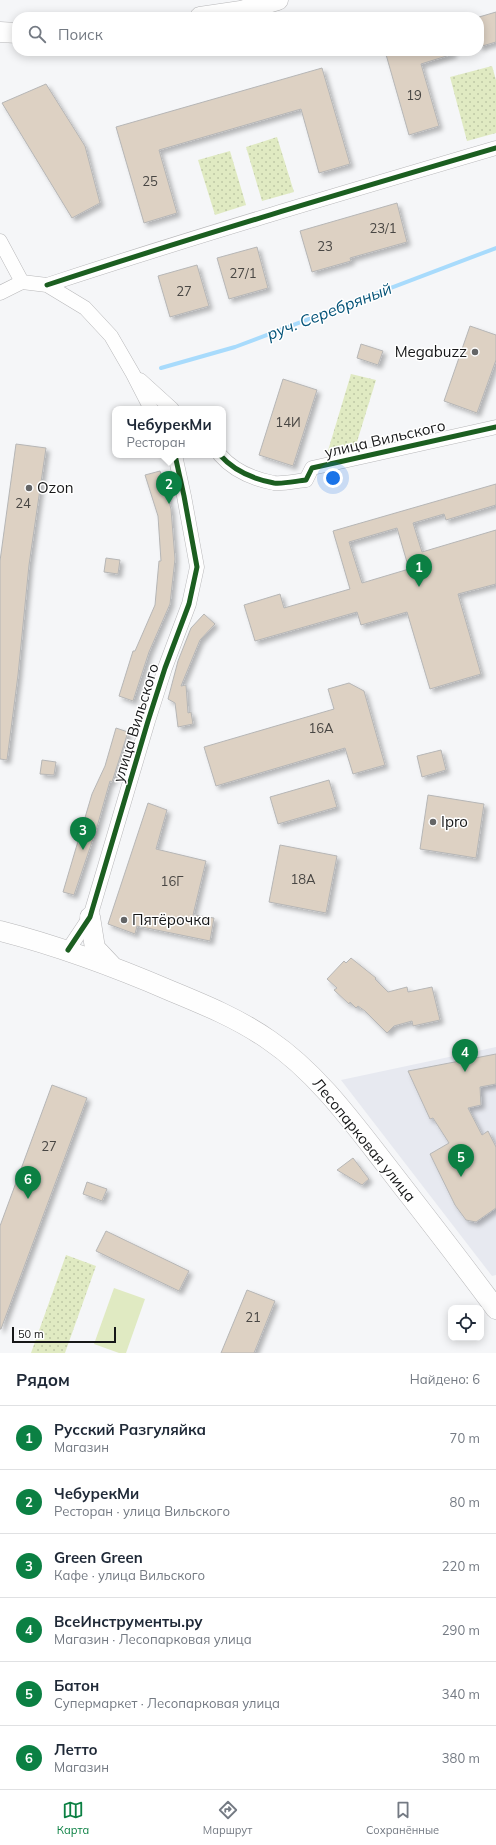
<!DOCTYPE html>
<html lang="ru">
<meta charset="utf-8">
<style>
body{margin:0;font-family:Mulish,sans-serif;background:#f6f6f7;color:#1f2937}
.controls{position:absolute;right:12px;bottom:12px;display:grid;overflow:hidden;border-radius:8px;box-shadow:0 2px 10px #0003}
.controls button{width:36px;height:36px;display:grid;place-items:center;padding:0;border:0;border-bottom:1px solid #e0e1e3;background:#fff;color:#1f2937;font:20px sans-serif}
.scale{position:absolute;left:12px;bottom:10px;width:104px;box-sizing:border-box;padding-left:4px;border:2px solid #161718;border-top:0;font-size:11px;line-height:14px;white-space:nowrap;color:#161718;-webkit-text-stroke:3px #fff;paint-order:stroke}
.you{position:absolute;left:333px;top:478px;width:14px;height:14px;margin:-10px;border:3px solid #fff;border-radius:50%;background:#1a73e8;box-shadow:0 0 0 6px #1a73e833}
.badge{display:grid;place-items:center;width:26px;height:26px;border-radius:50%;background:#0b8043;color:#fff;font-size:13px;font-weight:700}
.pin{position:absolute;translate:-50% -33px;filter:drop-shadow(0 1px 2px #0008)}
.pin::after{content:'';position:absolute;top:21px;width:14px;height:12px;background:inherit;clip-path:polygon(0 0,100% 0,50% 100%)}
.popup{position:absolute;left:112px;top:406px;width:114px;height:52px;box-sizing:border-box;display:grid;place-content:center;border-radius:8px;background:#fff;filter:drop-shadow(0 1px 3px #0005);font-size:13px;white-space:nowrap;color:#747a83}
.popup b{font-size:15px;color:#1f2937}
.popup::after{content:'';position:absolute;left:50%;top:100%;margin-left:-8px;border:8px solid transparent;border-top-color:#fff}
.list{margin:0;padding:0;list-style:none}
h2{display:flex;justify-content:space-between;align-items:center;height:52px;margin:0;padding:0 16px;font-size:17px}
h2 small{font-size:13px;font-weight:400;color:#747a83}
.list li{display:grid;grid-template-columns:26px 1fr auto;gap:12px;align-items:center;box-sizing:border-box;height:64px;padding:0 16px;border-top:1px solid #e0e1e3}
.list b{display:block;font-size:15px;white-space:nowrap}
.list p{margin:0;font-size:13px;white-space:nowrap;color:#747a83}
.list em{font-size:13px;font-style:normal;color:#747a83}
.icon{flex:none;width:22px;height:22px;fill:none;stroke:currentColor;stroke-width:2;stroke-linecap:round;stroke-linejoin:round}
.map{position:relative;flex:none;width:496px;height:1353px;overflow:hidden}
.search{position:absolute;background:#fff;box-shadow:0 2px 10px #0003;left:12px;right:12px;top:12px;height:44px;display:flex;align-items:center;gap:10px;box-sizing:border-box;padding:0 14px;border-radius:16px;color:#747a83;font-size:15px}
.sheet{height:436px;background:#fff}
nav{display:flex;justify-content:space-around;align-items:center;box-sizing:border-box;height:56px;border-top:1px solid #e0e1e3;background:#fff;font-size:11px;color:#747a83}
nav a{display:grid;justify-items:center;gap:2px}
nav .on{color:#0b8043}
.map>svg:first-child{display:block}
.built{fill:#e7e9f0}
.grass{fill:#e0eac2}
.park{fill:url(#park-dots)}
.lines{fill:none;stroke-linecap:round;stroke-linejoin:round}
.stream{stroke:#a8dbfc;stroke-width:4}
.building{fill:#ddd1c3;stroke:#b6b6b6;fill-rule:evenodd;filter:url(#shadow)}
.street-casing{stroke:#b8b8ba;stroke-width:15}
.secondary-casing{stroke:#b8b8ba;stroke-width:21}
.street{stroke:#fefefe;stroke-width:14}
.secondary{stroke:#fefefe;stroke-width:20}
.cycleway-casing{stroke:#fff;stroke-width:8}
.cycleway{stroke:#1b5e20;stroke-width:5}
.poi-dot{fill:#646566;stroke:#fff;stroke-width:1.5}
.labels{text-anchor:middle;stroke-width:3;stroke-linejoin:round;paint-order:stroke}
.number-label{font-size:13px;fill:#484643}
.poi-label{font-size:15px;fill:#161718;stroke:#fff;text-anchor:start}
.street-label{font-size:15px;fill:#161718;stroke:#fff}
.water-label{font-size:16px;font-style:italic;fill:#045378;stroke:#fff}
</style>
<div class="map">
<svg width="496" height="1353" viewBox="0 0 496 1353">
<defs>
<pattern id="park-dots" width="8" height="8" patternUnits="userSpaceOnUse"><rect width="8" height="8" fill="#e0eac2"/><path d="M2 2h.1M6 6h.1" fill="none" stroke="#bfc8a6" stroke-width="1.8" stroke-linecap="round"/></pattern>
<filter id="shadow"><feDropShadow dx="3.5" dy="3.5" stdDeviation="2" flood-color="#0004"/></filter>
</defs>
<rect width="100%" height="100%" fill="#f5f6f8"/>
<!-- built -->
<path class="built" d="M496,1047V1275L492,1276L341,1080Z"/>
<!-- grass -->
<path class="grass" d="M114,1288L145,1299L126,1353H119L94,1344Z"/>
<!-- park -->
<g class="park">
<path d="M492,66L496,80V133L467,141L450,77Z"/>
<path d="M277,137L294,192L262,201L246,147Z"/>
<path d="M230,151L246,205L215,215L198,160Z"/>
<path d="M351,374L376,380L356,445L327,454Z"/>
<path d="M66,1255L96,1266L65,1353H31Z"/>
</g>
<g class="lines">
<!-- stream -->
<path class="stream" d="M161,368L235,347L496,248"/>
</g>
<!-- building -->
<g class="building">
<path d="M496,12V42L479,47V17Z"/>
<path d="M385,51H453V54L421,64L439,126L409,135Z"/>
<path d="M322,68L350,164L319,173L301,109L159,150L177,213L144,223L116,127Z"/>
<path d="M46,84L85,146L100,203L72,218L2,103Z"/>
<path d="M397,203L407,242L350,258L351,261L312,272L300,231Z"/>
<path d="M257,247L268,288L229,299L217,258Z"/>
<path d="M197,265L209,306L170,317L158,276Z"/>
<path d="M470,326L496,335V360L477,413L444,401Z"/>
<path d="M361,344L383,351L378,365L357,358Z"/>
<path d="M283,379L317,390L293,466L259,455Z"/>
<path d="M16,444L46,448L29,565L18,675L7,760L0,759V561Z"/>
<path d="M160,471L171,509L175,559L170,604L149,652L133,701L119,696L133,651H135L155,605L159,561H161L158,516L145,475Z"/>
<path d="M496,484V505L446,520L444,514L413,523L422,552L496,530V584L458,594L481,674L430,689L407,612L361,625L357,612L255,641L244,605L280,594L284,608L350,589L333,531ZM397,528L409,569L362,583L349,542Z"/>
<path d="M106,558L120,560L118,574L104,572Z"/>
<path d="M204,614L215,624L200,640L181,686L186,685L188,713L191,712L193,724L178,727L175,703L168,699L178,661L191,628Z"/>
<path d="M349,683L364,691L385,765L353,774L345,748L216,786L204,747L334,709L328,689Z"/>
<path d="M116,728L128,732L112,782L110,781L97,827L74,895L63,892L92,794L105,766Z"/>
<path d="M441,750L446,770L422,777L417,756Z"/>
<path d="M42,760L56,762L54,775L40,774Z"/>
<path d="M329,780L337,807L278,824L270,797Z"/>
<path d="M428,795L484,804L476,858L420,849Z"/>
<path d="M148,803L167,810L156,849L206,861L193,915L214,918L210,941L137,926L135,934L108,924Z"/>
<path d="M280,845L337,856L326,913L269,902Z"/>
<path d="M351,958L376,978L375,979L388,992L407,987L408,992L432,987L440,1020L413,1026L412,1021L394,1026L387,1033L365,1011L358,1006L356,1008L350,1002L349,1004L334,990L337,988L327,979L344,961L346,963Z"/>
<path d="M496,1054V1084L480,1087L481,1105L468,1108L482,1135L488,1131L496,1147V1208L476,1222L466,1220L455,1205L430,1154L449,1143L433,1118L430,1119L408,1071Z"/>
<path d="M52,1085L87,1098L1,1329H0V1226Z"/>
<path d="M353,1158L369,1179L362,1185L337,1170Z"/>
<path d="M87,1182L107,1189L102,1201L83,1194Z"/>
<path d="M106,1231L189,1271L179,1291L96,1251Z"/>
<path d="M247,1290L275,1301L254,1353H221Z"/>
</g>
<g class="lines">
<defs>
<g id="street">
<path d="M0,241L22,282L47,285L85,308L111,336L133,374L151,409"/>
<path d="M47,285C196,236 346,192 496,148"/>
<path d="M0,293L22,282"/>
<path d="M140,380L172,409"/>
<path d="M220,455C234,471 253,479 274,483C284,484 296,481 306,480L312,468L496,427"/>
<path d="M68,950L90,917L148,721L165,668L189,604L197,567L184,496L175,455"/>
</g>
<g id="secondary">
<path d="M200,17L241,11L278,0"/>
<path d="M0,32L17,33"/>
<path d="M90,917L95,948L111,965"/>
<path d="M0,931C59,946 115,967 171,991C205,1005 239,1019 269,1040C316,1072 351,1120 386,1165C423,1213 460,1260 496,1309"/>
</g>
</defs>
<!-- street casing -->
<use href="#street" class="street-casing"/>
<!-- secondary casing -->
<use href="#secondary" class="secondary-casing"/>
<!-- street -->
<use href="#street" class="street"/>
<!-- secondary -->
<use href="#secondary" class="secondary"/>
<defs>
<g id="cycleway">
<path d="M47,285C196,236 346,192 496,148"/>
<path d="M220,455C234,471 253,479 274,483C284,484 296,481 306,480L312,468L496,427"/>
<path d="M68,950L90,917L148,721L165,668L189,604L197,567L184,496L175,455"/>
</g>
</defs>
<!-- cycleway casing -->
<use href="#cycleway" class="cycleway-casing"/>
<!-- cycleway -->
<use href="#cycleway" class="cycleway"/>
</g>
<!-- markers -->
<g class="poi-dot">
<circle cx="475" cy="352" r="4"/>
<circle cx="29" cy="488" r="4"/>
<circle cx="433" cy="822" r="4"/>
<circle cx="124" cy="920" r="4"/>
</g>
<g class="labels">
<!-- number labels -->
<g class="number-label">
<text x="414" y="100">19</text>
<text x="150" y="186">25</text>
<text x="383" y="233">23/1</text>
<text x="325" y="251">23</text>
<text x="243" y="278">27/1</text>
<text x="184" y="296">27</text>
<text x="288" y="427">14И</text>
<text x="23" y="508">24</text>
<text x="321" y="733">16А</text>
<text x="303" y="884">18А</text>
<text x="172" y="886">16Г</text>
<text x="49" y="1151">27</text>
<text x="253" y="1322">21</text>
</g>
<!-- poi labels -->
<g class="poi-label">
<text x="467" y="357" text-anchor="end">Megabuzz</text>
<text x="37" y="493">Ozon</text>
<text x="441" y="827">Ipro</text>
<text x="132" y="925">Пятёрочка</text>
</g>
<!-- street labels -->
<g class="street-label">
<text transform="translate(385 439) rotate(-13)" y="5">улица Вильского</text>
<text transform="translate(136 723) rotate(-73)" y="5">улица Вильского</text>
<text transform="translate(364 1140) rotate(51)" y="5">Лесопарковая улица</text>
</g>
<!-- water labels -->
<g class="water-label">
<text transform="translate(329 311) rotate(-21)" y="6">руч. Серебряный</text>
</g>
</g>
</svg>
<div class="controls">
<button><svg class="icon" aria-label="locate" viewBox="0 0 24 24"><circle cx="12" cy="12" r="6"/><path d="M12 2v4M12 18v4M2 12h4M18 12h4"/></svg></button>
</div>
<div class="scale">50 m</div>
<div class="you"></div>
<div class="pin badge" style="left:419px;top:587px">1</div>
<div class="pin badge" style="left:169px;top:504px">2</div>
<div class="popup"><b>ЧебурекМи</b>Ресторан</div>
<div class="pin badge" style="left:83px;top:850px">3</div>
<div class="pin badge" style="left:465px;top:1072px">4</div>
<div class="pin badge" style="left:461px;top:1177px">5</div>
<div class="pin badge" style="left:28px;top:1199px">6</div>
<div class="search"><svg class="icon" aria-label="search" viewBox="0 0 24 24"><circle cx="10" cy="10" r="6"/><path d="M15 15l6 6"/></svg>Поиск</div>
</div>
<section class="sheet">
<h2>Рядом<small>Найдено: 6</small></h2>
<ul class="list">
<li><span class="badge">1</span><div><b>Русский Разгуляйка</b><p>Магазин</p></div><em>70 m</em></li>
<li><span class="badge">2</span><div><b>ЧебурекМи</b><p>Ресторан · улица Вильского</p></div><em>80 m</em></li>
<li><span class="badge">3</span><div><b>Green Green</b><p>Кафе · улица Вильского</p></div><em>220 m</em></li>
<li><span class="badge">4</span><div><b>ВсеИнструменты.ру</b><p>Магазин · Лесопарковая улица</p></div><em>290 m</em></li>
<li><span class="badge">5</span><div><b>Батон</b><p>Супермаркет · Лесопарковая улица</p></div><em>340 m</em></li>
<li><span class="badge">6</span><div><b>Летто</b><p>Магазин</p></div><em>380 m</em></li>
</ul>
</section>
<nav>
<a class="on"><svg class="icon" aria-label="map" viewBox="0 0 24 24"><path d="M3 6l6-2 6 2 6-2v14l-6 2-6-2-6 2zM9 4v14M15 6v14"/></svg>Карта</a>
<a><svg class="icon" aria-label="directions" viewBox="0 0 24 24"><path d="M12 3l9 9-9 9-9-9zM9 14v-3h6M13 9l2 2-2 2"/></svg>Маршрут</a>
<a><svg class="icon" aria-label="saved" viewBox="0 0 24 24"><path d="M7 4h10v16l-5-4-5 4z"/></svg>Сохранённые</a>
</nav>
